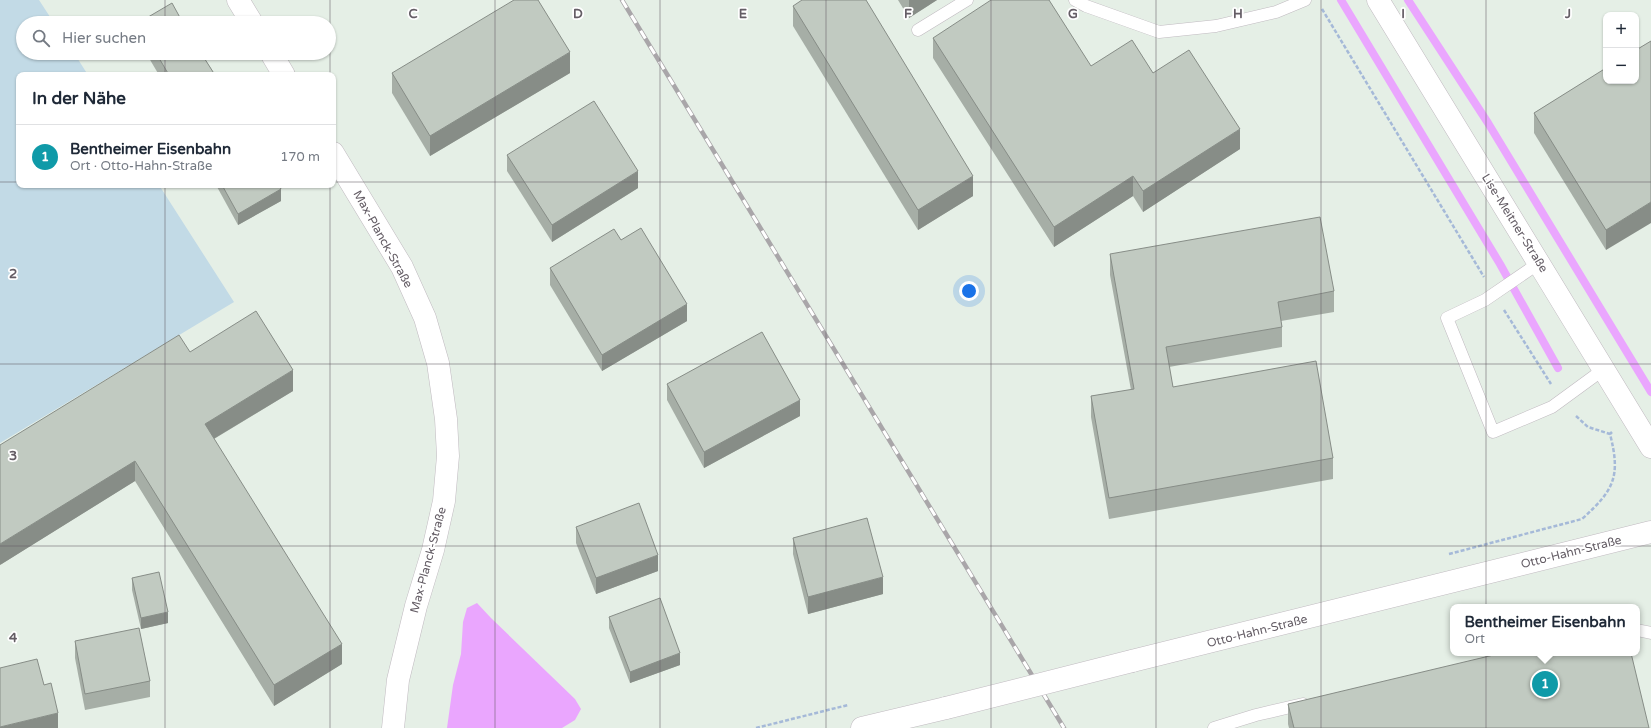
<!DOCTYPE html>
<html lang="de">
<meta charset="utf-8">
<style>
body{margin:0;font-family:"Varela Round",sans-serif;background:#f2f2f3;color:#1f2937}
.controls{position:absolute;right:12px;top:12px;display:grid;overflow:hidden;border-radius:8px;box-shadow:0 1px 3px #0004}
.controls button{width:36px;height:36px;display:grid;place-items:center;padding:0;border:0;border-bottom:1px solid #e0e1e3;background:#fff;color:#1f2937;font:20px sans-serif}
.you{position:absolute;left:969px;top:291px;width:14px;height:14px;margin:-10px;border:3px solid #fff;border-radius:50%;background:#1a73e8;box-shadow:0 0 0 6px #1a73e833}
.badge{display:grid;place-items:center;width:26px;height:26px;border-radius:50%;background:#7c3aed;color:#fff;font-size:13px;font-weight:700}
.pin{position:absolute;translate:-50% -50%;border:2px solid #fff;box-shadow:0 1px 4px #0006}
.popup{position:absolute;left:1450px;top:604px;width:190px;height:52px;box-sizing:border-box;display:grid;place-content:center;border-radius:8px;background:#fff;filter:drop-shadow(0 1px 3px #0005);font-size:13px;white-space:nowrap;color:#747a83}
.popup b{font-size:15px;color:#1f2937}
.popup::after{content:'';position:absolute;left:50%;top:100%;margin-left:-8px;border:8px solid transparent;border-top-color:#fff}
.list{margin:0;padding:0;list-style:none}
h2{display:flex;justify-content:space-between;align-items:center;height:52px;margin:0;padding:0 16px;font-size:17px}
h2 small{font-size:13px;font-weight:400;color:#747a83}
.list li{display:grid;grid-template-columns:26px 1fr auto;gap:12px;align-items:center;box-sizing:border-box;height:64px;padding:0 16px;border-top:1px solid #e0e1e3}
.list b{display:block;font-size:15px;white-space:nowrap}
.list p{margin:0;font-size:13px;white-space:nowrap;color:#747a83}
.list em{font-size:13px;font-style:normal;color:#747a83}
.icon{flex:none;width:22px;height:22px;fill:none;stroke:currentColor;stroke-width:2;stroke-linecap:round;stroke-linejoin:round}
.map{position:relative;flex:none;width:1651px;height:728px;overflow:hidden}
.search{position:absolute;background:#fff;box-shadow:0 1px 3px #0004;left:16px;top:16px;width:320px;height:44px;display:flex;align-items:center;gap:10px;box-sizing:border-box;padding:0 14px;border-radius:22px;color:#747a83;font-size:15px}
.panel{position:absolute;background:#fff;box-shadow:0 1px 3px #0004;left:16px;top:72px;width:320px;height:116px;border-radius:8px}
.map>svg:first-child{display:block}
.green{fill:#c2dae6}
.water{fill:#eaa6fe}
.lines{fill:none;stroke-linecap:round;stroke-linejoin:round}
.stream{stroke:#eaa6fe;stroke-width:8}
.service-casing{stroke:#c0bac0;stroke-width:13}
.minor-casing{stroke:#c0bac0;stroke-width:23}
.path{stroke:#a5b9d8;stroke-width:2.5;stroke-dasharray:4 2;stroke-linecap:butt}
.service{stroke:#fff;stroke-width:12}
.minor{stroke:#fff;stroke-width:22}
.rail-casing{stroke:#a9a6a9;stroke-width:4.5}
.rail{stroke:#fff;stroke-width:3;stroke-dasharray:9;stroke-linecap:butt}
.minor-bridge-casing{stroke:#c0bac0;stroke-width:23;stroke-linecap:butt}
.minor-bridge{stroke:#fff;stroke-width:22}
.wall{fill:#a6aea6}
.shaded-wall{fill:#878d87}
.building{fill:#c1cac1;stroke:#878d87}
.grid{fill:none;stroke:#645d65;stroke-width:1;stroke-opacity:0.55}
.labels{text-anchor:middle;stroke-width:3.5;stroke-linejoin:round;paint-order:stroke}
.street-label{font-size:12px;fill:#645d65;stroke:#fff}
.grid-label{font-size:13px;text-anchor:middle;font-weight:bold;fill:#645d65;stroke:#fff;stroke-width:3.5;stroke-linejoin:round;paint-order:stroke}
</style>
<div class="map">
<svg width="1651" height="728" viewBox="0 0 1651 728">
<rect width="100%" height="100%" fill="#e5efe6"/>
<!-- green -->
<path class="green" d="M0,0H39L54,23H23V53H74L88,75H19V185H159L234,302L0,443Z"/>
<!-- water -->
<path class="water" d="M477,603L491,618L575,699L581,709L575,720L562,728H447L453,685L461,654L463,622L467,608Z"/>
<g class="lines">
<!-- stream -->
<g class="stream">
<path d="M1341,0L1500,264L1558,368"/>
<path d="M1408,0L1488,123L1651,392"/>
</g>
<defs>
<g id="service">
<path d="M1075,0L1086,6L1159,32L1216,26L1276,12L1305,0"/>
<path d="M918,30L967,0"/>
<path d="M1539,263L1485,300L1447,318L1493,432L1552,407L1604,369"/>
<path d="M1637,630L1651,633"/>
<path d="M1214,728L1256,715L1303,704"/>
</g>
<g id="minor">
<path d="M238,0L252,23"/>
<path d="M1378,0L1651,447"/>
<path d="M271,53L284,75"/>
<path d="M333,153L402,267L425,318L438,363L446,419L448,456L444,501L433,550L416,606L398,680L393,728"/>
<path d="M1132,661L1651,532"/>
<path d="M862,728L946,708"/>
</g>
</defs>
<!-- service casing -->
<use href="#service" class="service-casing"/>
<!-- minor casing -->
<use href="#minor" class="minor-casing"/>
<!-- path -->
<g class="path">
<path d="M1322,9L1484,277"/>
<path d="M1504,310L1551,384"/>
<path d="M1576,416L1588,427L1610,434"/>
<path d="M1449,554L1582,519C1614,490 1621,477 1610,434L1612,432"/>
<path d="M756,728L848,705"/>
</g>
<!-- service -->
<use href="#service" class="service"/>
<!-- minor -->
<use href="#minor" class="minor"/>
<defs>
<path id="rail" d="M622,0L1064,728"/>
</defs>
<!-- rail casing -->
<use href="#rail" class="rail-casing"/>
<!-- rail -->
<use href="#rail" class="rail"/>
<defs>
<path id="minor-bridge" d="M946,708L1132,661"/>
</defs>
<!-- minor-bridge casing -->
<use href="#minor-bridge" class="minor-bridge-casing"/>
<!-- minor-bridge -->
<use href="#minor-bridge" class="minor-bridge"/>
</g>
<!-- wall -->
<g class="wall">
<path d="M898,0H937L909,18Z"/>
<path d="M793,6L973,196L918,230L793,26Z"/>
<path d="M933,38L1091,66L1153,73L1240,149L1143,212L1133,196L1054,247L933,58Z"/>
<path d="M1651,41L1606,250L1534,133V113Z"/>
<path d="M146,53H201L215,75H159Z"/>
<path d="M392,73H570L430,156L392,93Z"/>
<path d="M507,155L638,188L552,242L507,171Z"/>
<path d="M216,185H279L281,201L238,225Z"/>
<path d="M621,240L687,321L602,371L550,285V268Z"/>
<path d="M1110,254L1334,291V312L1281,321L1282,327V347L1169,367L1173,387L1333,458V479L1109,519L1091,417V396L1131,390L1110,275Z"/>
<path d="M190,352L293,391L214,439L342,664L274,706L135,481L0,565Z"/>
<path d="M667,384L800,416L704,468L667,400Z"/>
<path d="M576,527L658,571L596,594L576,543Z"/>
<path d="M793,538L883,594L808,614L793,554Z"/>
<path d="M132,578L168,623L141,629L132,590Z"/>
<path d="M609,617L680,665L630,683L609,628Z"/>
<path d="M75,641L150,681V697L85,710L75,658Z"/>
<path d="M1288,704L1649,728H1289L1288,724Z"/>
</g>
<!-- shaded-wall -->
<g class="shaded-wall">
<path d="M909,0H937L909,18Z"/>
<path d="M570,52V73L430,156V136Z"/>
<path d="M1240,129V149L1143,212V191Z"/>
<path d="M638,171V188L552,242V225Z"/>
<path d="M973,176V196L918,230V210Z"/>
<path d="M1133,176V196L1054,247V227Z"/>
<path d="M281,189V201L238,225V214Z"/>
<path d="M1651,202V223L1606,250V230Z"/>
<path d="M687,304V321L602,371V355Z"/>
<path d="M293,370V391L205,444V424Z"/>
<path d="M800,400V416L704,468V452Z"/>
<path d="M135,461V481L0,565V544Z"/>
<path d="M658,555V571L596,594V578Z"/>
<path d="M883,577V594L808,614V597Z"/>
<path d="M168,612V623L141,629V618Z"/>
<path d="M342,644V664L274,706V685Z"/>
<path d="M680,653V665L630,683V672Z"/>
<path d="M58,713V728H0V727Z"/>
</g>
<!-- building -->
<g class="building">
<path d="M514,0H538L570,52L430,136L392,73Z"/>
<path d="M802,0H866L973,176L918,210L793,6Z"/>
<path d="M991,0H1049L1091,66L1132,40L1153,73L1189,50L1240,129L1143,191L1133,176L1054,227L933,38Z"/>
<path d="M172,3L183,23H138Z"/>
<path d="M1651,41V202L1606,230L1534,113L1606,68V81H1636V50Z"/>
<path d="M156,53H201L215,75H169Z"/>
<path d="M594,101L638,171L552,225L507,155Z"/>
<path d="M222,185H279L281,189L238,214Z"/>
<path d="M1320,217L1334,291L1278,302L1282,327L1166,347L1173,387L1316,361L1333,458L1109,498L1091,396L1134,389L1110,254Z"/>
<path d="M641,228L687,304L602,355L550,268L614,229L621,240Z"/>
<path d="M256,311L293,370L205,424L342,644L274,685L135,461L0,544V445L179,335L190,352Z"/>
<path d="M762,332L800,400L704,452L667,384Z"/>
<path d="M639,503L658,555L596,578L576,527Z"/>
<path d="M867,518L883,577L808,597L793,538Z"/>
<path d="M159,572L168,612L141,618L132,578Z"/>
<path d="M660,598L680,653L630,672L609,617Z"/>
<path d="M139,628L150,681L85,694L75,641Z"/>
<path d="M1502,653H1631L1649,728H1294L1288,704Z"/>
<path d="M37,659L44,685L51,683L58,713L0,727V668Z"/>
</g>
<!-- grid -->
<path class="grid" d="M165,0V23M330,0V75M495,0V728M660,0V728M826,0V728M991,0V728M1156,0V728M1321,0V728M1486,0V728M165,53V75M0,182H19M333,182H1651M165,185V728M330,185V728M0,364H1651M0,546H1651"/>
<g class="labels">
<!-- street labels -->
<g class="street-label">
<text transform="translate(1515 223) rotate(58)" y="4">Lise-Meitner-Straße</text>
<text transform="translate(383 239) rotate(61)" y="4">Max-Planck-Straße</text>
<text transform="translate(1571 552) rotate(-14)" y="4">Otto-Hahn-Straße</text>
<text transform="translate(428 560) rotate(-75)" y="4">Max-Planck-Straße</text>
<text transform="translate(1257 631) rotate(-14)" y="4">Otto-Hahn-Straße</text>
</g>
</g>
<g class="grid-label">
<text x="413" y="18">C</text>
<text x="578" y="18">D</text>
<text x="743" y="18">E</text>
<text x="908" y="18">F</text>
<text x="1073" y="18">G</text>
<text x="1238" y="18">H</text>
<text x="1403" y="18">I</text>
<text x="1568" y="18">J</text>
<text x="13" y="278">2</text>
<text x="13" y="460">3</text>
<text x="13" y="642">4</text>
</g>
</svg>
<div class="controls">
<button>+</button>
<button>−</button>
</div>
<div class="you"></div>
<div class="pin badge" style="left:1545px;top:684px;background:#0f9aa8">1</div>
<div class="popup"><b>Bentheimer Eisenbahn</b>Ort</div>
<div class="search"><svg class="icon" aria-label="search" viewBox="0 0 24 24"><circle cx="10" cy="10" r="6"/><path d="M15 15l6 6"/></svg>Hier suchen</div>
<section class="panel">
<h2>In der Nähe<small></small></h2>
<ul class="list">
<li><span class="badge" style="background:#0f9aa8">1</span><div><b>Bentheimer Eisenbahn</b><p>Ort · Otto-Hahn-Straße</p></div><em>170 m</em></li>
</ul>
</section>
</div>
